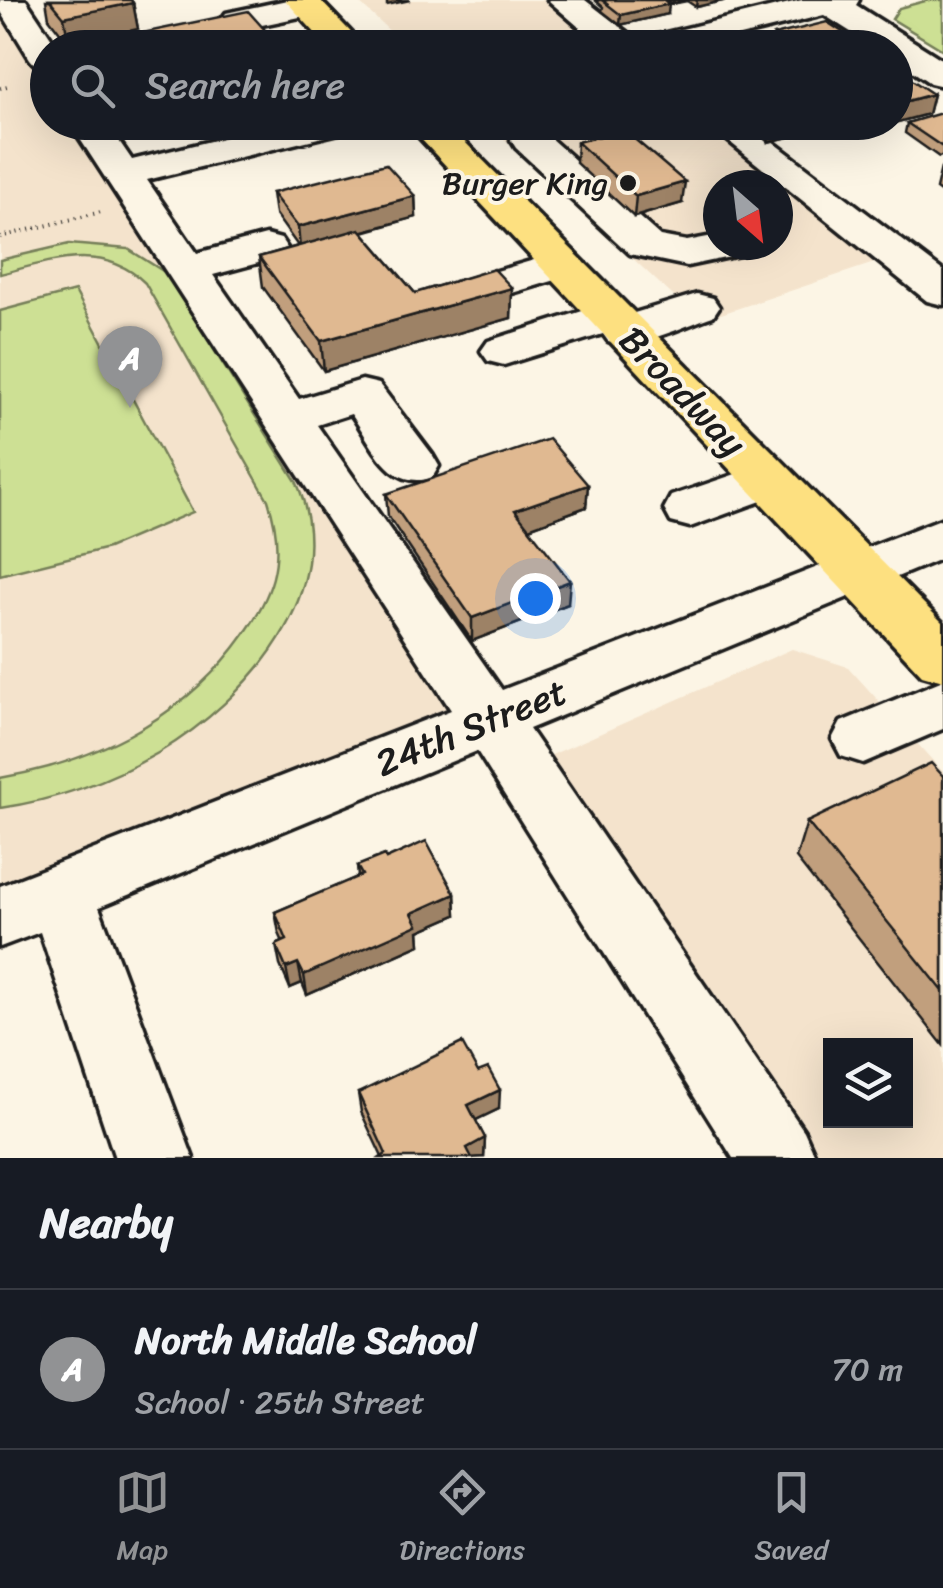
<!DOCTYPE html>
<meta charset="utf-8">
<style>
body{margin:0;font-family:Sriracha,sans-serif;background:#242831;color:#f1f3f6}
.controls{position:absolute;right:30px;bottom:30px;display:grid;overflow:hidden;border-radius:0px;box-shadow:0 10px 40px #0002}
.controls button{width:90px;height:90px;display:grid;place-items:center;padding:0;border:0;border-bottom:2px solid #363941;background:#171b24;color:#f1f3f6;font:50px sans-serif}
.compass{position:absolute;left:703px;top:170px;width:90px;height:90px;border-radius:50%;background:#171b24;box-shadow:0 10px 40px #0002;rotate:152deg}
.you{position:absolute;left:535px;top:598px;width:35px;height:35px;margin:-25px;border:8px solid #fff;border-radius:50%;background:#1a73e8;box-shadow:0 0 0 15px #1a73e833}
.badge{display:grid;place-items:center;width:65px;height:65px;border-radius:50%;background:#919294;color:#fff;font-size:32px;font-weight:700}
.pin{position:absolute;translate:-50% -82px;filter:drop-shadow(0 2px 5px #0008)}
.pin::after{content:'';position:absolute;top:52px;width:35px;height:30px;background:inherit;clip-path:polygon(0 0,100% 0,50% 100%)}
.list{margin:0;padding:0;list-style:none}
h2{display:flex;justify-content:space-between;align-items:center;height:130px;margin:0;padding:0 40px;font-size:42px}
h2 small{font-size:32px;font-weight:400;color:#9ea1a6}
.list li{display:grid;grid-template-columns:65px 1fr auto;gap:30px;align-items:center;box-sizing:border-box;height:160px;padding:0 40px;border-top:2px solid #363941}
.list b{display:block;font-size:38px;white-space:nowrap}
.list p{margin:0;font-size:32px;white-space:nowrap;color:#9ea1a6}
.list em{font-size:32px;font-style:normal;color:#9ea1a6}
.icon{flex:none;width:55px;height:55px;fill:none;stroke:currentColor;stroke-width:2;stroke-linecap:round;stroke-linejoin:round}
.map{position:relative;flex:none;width:943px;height:1158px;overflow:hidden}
.search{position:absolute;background:#171b24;box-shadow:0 10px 40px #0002;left:30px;right:30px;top:30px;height:110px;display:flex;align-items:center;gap:25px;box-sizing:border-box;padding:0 35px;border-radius:55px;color:#9ea1a6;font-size:38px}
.sheet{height:290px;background:#171b24}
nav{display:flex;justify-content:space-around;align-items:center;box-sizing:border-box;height:140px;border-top:2px solid #363941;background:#171b24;font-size:28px;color:#9ea1a6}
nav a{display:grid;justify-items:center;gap:5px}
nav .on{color:#919294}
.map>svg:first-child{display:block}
.built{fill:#f4e3cc;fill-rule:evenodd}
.green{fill:#cde094;stroke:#747e58;stroke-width:2.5}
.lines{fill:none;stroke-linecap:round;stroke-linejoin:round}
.minor-casing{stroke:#1c1c1c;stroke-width:7}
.major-casing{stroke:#1c1c1c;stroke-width:7}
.path{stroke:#1c1c1c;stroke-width:4;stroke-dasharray:1 5;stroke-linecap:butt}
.minor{fill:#fcf5e5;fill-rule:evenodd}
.major{fill:#fde080;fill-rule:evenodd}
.wall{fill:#c19f7d;stroke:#1c1c1c;stroke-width:2.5}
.shaded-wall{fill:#9d8266;stroke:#1c1c1c;stroke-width:2.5}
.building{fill:#e0b991;stroke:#1c1c1c;stroke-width:2.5}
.poi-dot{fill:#1c1c1c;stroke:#fcf5e5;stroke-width:4}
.labels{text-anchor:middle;stroke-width:8;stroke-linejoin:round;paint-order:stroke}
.far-poi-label{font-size:32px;fill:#1c1c1c;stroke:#fcf5e5;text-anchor:end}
.street-label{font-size:38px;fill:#1c1c1c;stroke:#fcf5e5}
</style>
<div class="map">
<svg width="943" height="1158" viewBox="0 0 943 1158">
<rect width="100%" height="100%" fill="#fcf5e5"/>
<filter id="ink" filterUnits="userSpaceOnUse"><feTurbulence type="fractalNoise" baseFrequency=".01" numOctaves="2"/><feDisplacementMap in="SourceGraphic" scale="20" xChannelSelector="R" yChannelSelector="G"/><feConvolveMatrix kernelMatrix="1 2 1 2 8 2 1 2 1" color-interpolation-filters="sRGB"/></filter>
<g filter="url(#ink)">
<!-- built -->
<g class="built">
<path d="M0,0L47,75L48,122L78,123L442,693L446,713L0,890Z"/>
<path d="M356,0H547L605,47H407Z"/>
<path d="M487,123H700L877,262L700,321ZM718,185H778V245H718Z"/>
<path d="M792,649L848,667L943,772V1158H805L540,760ZM830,1046H906V1120H830Z"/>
</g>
<!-- green -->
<g class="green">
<path d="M929,0H943V50L892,19L899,8Z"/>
<path d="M69,244L128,249L166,273L296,481C346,591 247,700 158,753C110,781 54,800 0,808V778C92,762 176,722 234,648C272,599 288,561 268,500L145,283C103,242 51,261 0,274V260Z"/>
<path d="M75,291L193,512L108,548L0,575V311Z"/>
</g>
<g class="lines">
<defs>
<g id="minor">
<path d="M0,0H26L58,48H48V69L36,66L30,59L0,10Z"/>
<path d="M287,0H319L324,6L319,13L238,30L226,27L221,20L226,13Z"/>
<path d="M548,0H585L637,40L802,0H859L856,5L943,60V86L930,83L896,60V48H876L824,15L691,48H603Z"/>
<path d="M69,122H106L132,160L289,122H356L351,130L147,180L197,253L266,235L281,239L287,248L281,257L213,275L299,399L362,380L379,384L432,454L439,466L432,478C388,490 374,446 351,414L317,425L502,690L943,518V558L529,729L804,1131L816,1158H733L477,751L99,907L193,1158H115L40,932L0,947V886L451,710Z"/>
<path d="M517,122H555L549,137L660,236L687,241L718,235V245H750L744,254L687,266L630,254L516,148L511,140Z"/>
<path d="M705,122H747L943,271V305L927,301Z"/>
<path d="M561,252L576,256L583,265L576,274L442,314L426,310L420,301L426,292Z"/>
<path d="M697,294L713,298L719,307L713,316C681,327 641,349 608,341L603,334L504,365L488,361L481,351L488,341L595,307L611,303L627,307L631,314Z"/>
<path d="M768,463L786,468L794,480L786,492L690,527L671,522L664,509L671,496Z"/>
<path d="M943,680V729L863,763L841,756L832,739L841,722Z"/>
</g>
<g id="major">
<path d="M285,0H320L366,48H329Z"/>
<path d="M405,122H445L943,623V681L922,675Z"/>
</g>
</defs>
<!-- minor casing -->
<use href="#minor" class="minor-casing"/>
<!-- major casing -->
<use href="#major" class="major-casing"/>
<!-- path -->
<g class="path">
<path d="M0,88L11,85"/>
<path d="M0,237L101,212"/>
</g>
<!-- minor -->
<use href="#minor" class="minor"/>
<!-- major -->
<use href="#major" class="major"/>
</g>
<!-- wall -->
<g class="wall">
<path d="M46,0H131L133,3L138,29L69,44L49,18Z"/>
<path d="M595,0H664L668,14L620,25L602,11L603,7Z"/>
<path d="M667,0H727L696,7L687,1L672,4Z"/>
<path d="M774,35L867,48H772Z"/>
<path d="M933,94L928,114L856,133L844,124V122H896Z"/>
<path d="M943,114V155L939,157L905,133L907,123Z"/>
<path d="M118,122H205L130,140Z"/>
<path d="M745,122L803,123L801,134L768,142Z"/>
<path d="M577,142L682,203L634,217L576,163Z"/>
<path d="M941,168H943V194L936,189Z"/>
<path d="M272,193L415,196L416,217L363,232L415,293L512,288L511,318L324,371L263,287L259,257L298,246L275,214Z"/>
<path d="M588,485L586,507L529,528L568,604L472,641L388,516L386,494Z"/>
<path d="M943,776V1045L796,858L807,822Z"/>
<path d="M386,859L455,894L456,915L419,931L420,945L307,995L302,983L290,988L280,965L276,945L283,942L279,933L275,912L358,877L357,866Z"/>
<path d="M478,1072L499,1109L475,1120L485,1138L484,1157H382L361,1112L358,1093Z"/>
</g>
<!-- shaded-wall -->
<g class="shaded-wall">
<path d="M387,0H410L387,5Z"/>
<path d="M673,0H687L672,4Z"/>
<path d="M697,0H727L696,7Z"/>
<path d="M133,3L138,29L69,44L64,17Z"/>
<path d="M669,4L668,14L620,25L621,15Z"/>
<path d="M933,94L928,114L856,133L859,122H896V104Z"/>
<path d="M126,122H205L130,140Z"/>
<path d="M803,123L801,134L768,142L770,131Z"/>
<path d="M685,182L682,203L634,217L636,196Z"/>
<path d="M415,196L416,217L300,248L298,227Z"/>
<path d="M512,288L511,318L324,371L321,341Z"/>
<path d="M588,485L586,507L515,533V510Z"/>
<path d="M570,581L568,604L472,641V618Z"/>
<path d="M455,894L456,915L419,931L420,945L307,995L304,975L412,913Z"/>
<path d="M298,963L302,983L290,988L286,968Z"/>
<path d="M500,1090L499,1109L468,1124V1105Z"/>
<path d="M485,1138L484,1157L467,1158V1148Z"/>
</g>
<!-- building -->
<g class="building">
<path d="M50,0H131L133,3L64,17Z"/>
<path d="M608,0H664L669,4L621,15L603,1Z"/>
<path d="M248,11L281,48L80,46Z"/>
<path d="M827,22L867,48H793L774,35Z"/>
<path d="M903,74L933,94L896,104V76Z"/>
<path d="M941,113L943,114V145L941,146L907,123Z"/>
<path d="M759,122H802L803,123L770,131Z"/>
<path d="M624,130L685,182L636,196L577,142Z"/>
<path d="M386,164L415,196L298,227L272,193Z"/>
<path d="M360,229L415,293L494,269L512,288L321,341L259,257Z"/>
<path d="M549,439L588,485L515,510L570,581L472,618L386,494Z"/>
<path d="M931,763L943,776V991L807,822Z"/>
<path d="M426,841L455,894L412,913L418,925L304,975L298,963L286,968L276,945L287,940L275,912L362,875L357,866L384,855L386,859Z"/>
<path d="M462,1043L478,1072L488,1068L500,1090L468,1105L485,1138L467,1148L472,1158H380L386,1154L358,1093Z"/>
</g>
</g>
<!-- markers -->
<circle class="poi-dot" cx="628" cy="183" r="10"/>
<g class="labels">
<!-- far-poi labels -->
<g class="far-poi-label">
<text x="608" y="194">Burger King</text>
</g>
<!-- street labels -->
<g class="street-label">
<text transform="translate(683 391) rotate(46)" y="13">Broadway</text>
<text transform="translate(471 727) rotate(-22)" y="13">24th Street</text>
</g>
</g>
</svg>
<div class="controls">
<button><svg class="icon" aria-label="layers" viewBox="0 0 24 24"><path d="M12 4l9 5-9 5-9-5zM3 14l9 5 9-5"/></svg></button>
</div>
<svg class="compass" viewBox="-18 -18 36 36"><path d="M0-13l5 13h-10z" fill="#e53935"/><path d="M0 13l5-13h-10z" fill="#9ea1a6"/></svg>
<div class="you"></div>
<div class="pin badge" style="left:130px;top:408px">A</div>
<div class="search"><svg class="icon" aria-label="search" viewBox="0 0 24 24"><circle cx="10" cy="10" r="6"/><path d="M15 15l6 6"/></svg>Search here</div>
</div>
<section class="sheet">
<h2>Nearby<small></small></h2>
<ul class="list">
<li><span class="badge">A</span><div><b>North Middle School</b><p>School · 25th Street</p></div><em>70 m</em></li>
</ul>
</section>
<nav>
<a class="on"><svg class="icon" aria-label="map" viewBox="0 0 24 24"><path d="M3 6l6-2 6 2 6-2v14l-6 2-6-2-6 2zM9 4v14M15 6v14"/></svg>Map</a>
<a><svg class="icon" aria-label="directions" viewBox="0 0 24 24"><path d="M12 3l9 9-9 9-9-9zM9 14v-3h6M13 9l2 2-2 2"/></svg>Directions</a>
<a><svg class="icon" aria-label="saved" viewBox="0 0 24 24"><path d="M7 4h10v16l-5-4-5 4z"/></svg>Saved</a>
</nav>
